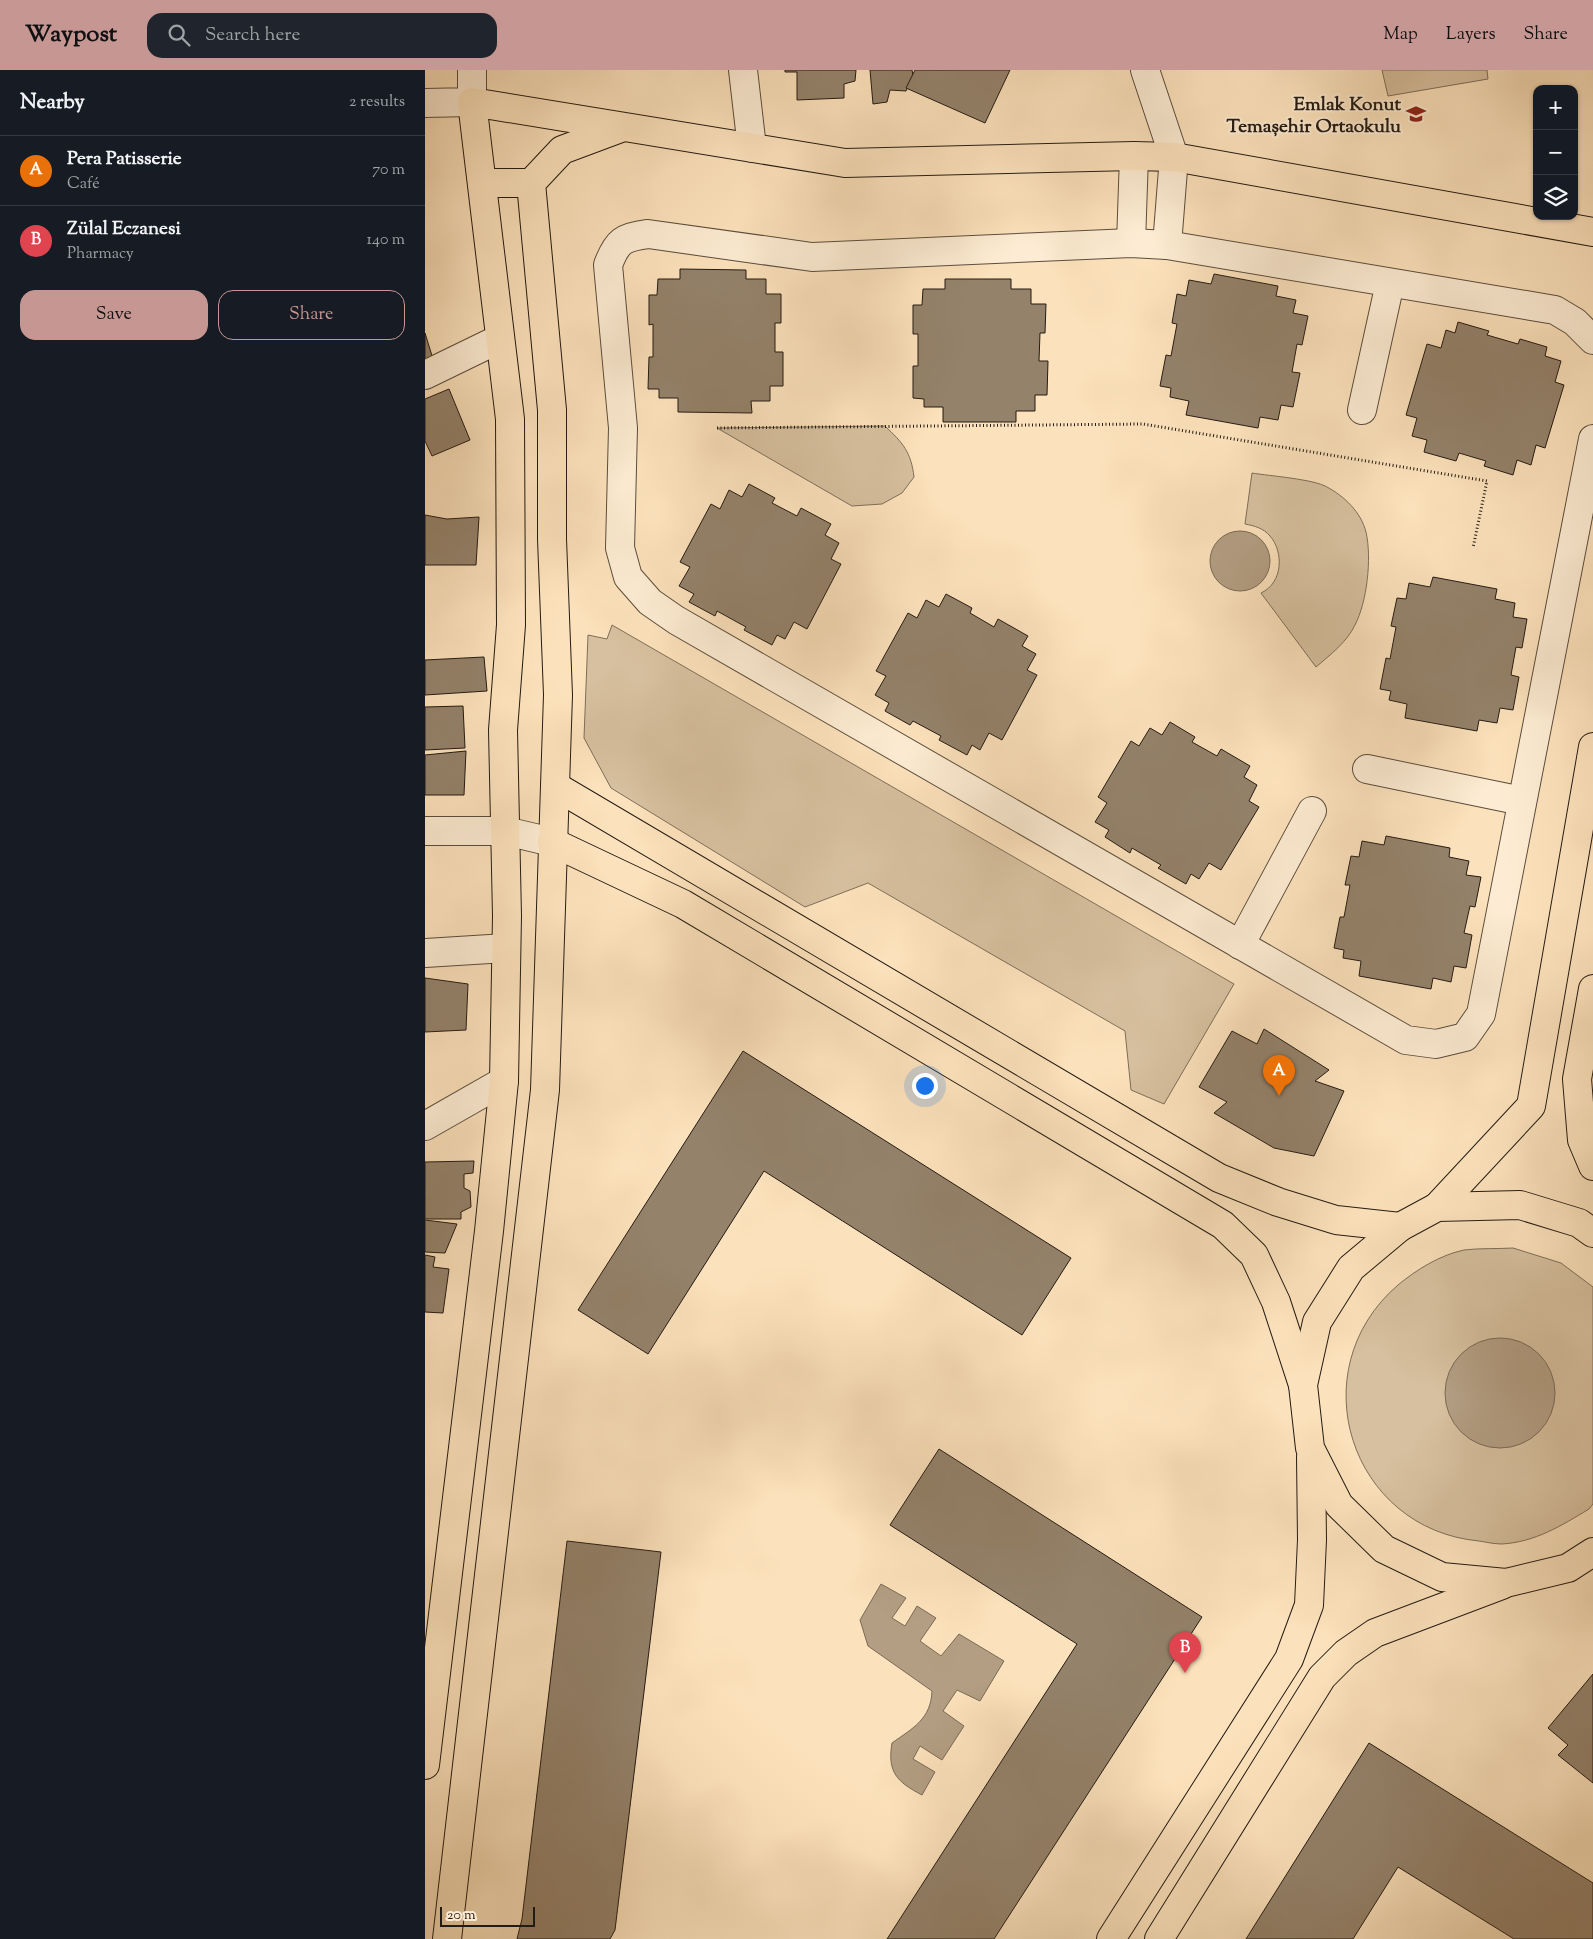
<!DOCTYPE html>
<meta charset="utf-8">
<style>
body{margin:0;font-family:"Sorts Mill Goudy",serif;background:#20242c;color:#f1f3f6}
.controls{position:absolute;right:15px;top:15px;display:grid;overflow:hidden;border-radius:10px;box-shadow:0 1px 4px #0004}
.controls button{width:45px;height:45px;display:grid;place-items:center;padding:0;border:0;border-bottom:1px solid #363941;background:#171b24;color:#f1f3f6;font:25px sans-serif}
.scale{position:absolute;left:15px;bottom:12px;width:95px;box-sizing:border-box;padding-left:5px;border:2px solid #241b13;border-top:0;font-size:14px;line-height:18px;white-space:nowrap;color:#241b13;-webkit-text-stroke:4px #fdecd3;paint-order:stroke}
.you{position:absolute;left:499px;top:1015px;width:18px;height:18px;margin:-12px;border:4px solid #fff;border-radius:50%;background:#1a73e8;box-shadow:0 0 0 8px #1a73e833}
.badge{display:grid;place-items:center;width:32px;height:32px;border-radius:50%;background:#c59692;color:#fff;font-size:16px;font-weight:700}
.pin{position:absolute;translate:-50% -41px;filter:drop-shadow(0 1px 2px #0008)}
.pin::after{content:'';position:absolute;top:26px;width:18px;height:15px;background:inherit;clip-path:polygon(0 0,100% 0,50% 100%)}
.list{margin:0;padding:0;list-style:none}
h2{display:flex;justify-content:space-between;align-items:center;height:65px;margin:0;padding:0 20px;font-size:21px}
h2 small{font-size:16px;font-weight:400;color:#9ea1a6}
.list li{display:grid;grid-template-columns:32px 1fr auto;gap:15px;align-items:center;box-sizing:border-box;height:70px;padding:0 20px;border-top:1px solid #363941}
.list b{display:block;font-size:19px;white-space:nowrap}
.list p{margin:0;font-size:16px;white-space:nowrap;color:#9ea1a6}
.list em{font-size:16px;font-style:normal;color:#9ea1a6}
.actions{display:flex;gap:10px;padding:15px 20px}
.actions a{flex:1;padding:11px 0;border:1px solid #c59692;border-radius:15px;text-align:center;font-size:18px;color:#c59692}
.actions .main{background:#c59692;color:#111}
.icon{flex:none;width:28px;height:28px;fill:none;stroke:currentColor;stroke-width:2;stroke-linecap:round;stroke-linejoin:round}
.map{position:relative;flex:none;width:1168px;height:1869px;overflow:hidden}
header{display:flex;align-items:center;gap:30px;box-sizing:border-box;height:70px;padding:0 25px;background:#c59692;color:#111}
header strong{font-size:24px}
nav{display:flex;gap:28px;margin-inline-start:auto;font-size:18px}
.search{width:350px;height:45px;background:#20242c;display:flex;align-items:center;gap:12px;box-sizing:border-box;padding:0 18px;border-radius:15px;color:#9ea1a6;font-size:19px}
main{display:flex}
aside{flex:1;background:#171b24}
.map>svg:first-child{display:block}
.green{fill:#d7c09f;stroke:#7e6e59}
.water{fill:#b39e83;stroke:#7a6a56}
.building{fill:#94826b;stroke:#241b13}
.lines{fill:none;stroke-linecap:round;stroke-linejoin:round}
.minor-casing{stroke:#5a4d3d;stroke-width:30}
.major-casing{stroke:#241b13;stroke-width:30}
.path{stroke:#241b13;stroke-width:3;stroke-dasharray:1 2.5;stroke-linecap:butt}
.minor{stroke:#fdecd3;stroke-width:28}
.major{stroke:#fce2bc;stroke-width:28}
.labels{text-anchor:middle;stroke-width:4;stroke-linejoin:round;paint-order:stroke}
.poi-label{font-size:19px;font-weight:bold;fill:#241b13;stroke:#fdecd3;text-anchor:end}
</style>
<header>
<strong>Waypost</strong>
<div class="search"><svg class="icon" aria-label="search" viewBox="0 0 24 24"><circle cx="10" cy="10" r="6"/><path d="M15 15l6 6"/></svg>Search here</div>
<nav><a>Map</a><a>Layers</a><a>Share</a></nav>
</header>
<main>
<aside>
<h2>Nearby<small>2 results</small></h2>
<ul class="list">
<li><span class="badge" style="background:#e8710a">A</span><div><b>Pera Patisserie</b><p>Café</p></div><em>70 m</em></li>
<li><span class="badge" style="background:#e0444e">B</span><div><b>Zülal Eczanesi</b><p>Pharmacy</p></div><em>140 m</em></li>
</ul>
<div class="actions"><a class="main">Save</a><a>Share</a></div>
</aside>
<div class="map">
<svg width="1168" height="1869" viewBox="0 0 1168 1869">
<rect width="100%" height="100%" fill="#fce2bc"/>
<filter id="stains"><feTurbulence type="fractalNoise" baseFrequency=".004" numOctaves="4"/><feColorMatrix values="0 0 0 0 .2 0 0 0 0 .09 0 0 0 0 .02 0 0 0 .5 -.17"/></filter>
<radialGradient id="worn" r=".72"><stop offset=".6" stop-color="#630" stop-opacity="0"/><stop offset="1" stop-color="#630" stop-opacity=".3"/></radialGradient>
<!-- green -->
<g class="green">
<path d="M957,0H1062L1063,9L963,26Z"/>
<path d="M460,356C478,373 486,382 489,407L477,423L457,434L427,436L292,358Z"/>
<path d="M827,403C845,406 888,409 902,417C919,426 936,442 941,462C947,488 942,532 930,555C922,572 905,585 891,597L836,523C858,513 859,482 845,466C838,458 830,456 820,454Z"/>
<path d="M187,555L809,914L739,1034L706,1020L700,961L443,813L380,837L186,718L159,668L163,565L182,569Z"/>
<path d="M1088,1178L1136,1193L1168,1217V1434L1164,1439C1136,1456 1110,1472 1077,1474C1069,1474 1061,1472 1054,1471C925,1459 874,1300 973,1215C991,1200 1015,1185 1039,1180C1054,1178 1072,1179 1088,1178Z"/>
</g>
<!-- water -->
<g class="water">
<circle cx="815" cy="491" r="30"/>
<circle cx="1075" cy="1323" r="55"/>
<path d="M456,1514L481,1528L467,1548L480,1556L492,1536L511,1548L495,1571L516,1586L534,1564L579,1591L555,1631L532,1620L518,1641L539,1656L517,1690L495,1676L488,1689L510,1702L497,1725C472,1712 462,1702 467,1673C488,1658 506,1649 507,1621L443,1576L435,1550Z"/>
</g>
<!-- building -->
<g class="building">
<path d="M360,0H431L430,11L419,14V28L372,30V2H360Z"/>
<path d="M445,0H487L488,5L481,21L465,20L462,32L448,34Z"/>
<path d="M490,0H585L560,53L481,18Z"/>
<path d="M255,199L321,200V209H341V224H356V253H350V282H358V316H345V331H326L327,343L253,342V328H234V319H223L224,287H228V254L224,255V225H232L233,209H255Z"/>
<path d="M789,204L853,216L851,226L871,230L868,243L883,246L877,275L872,274L867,302L875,303L868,337L856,335L853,350L835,347L833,358L761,345L764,331L745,327L746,318L735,316L741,285L746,286L752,254L747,253L752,224L761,226L764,210L786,214Z"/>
<path d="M520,209H586V219H606V234H621L620,263H615L614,291H623L622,325H610V341H591V352H518V337H499V329L488,328V296H493V264H488V235H497L498,219H520Z"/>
<path d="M1033,252L1064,261L1062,265L1093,274L1095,269L1122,277L1120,286L1136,291L1130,312L1139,315L1120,378L1111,375L1106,395L1092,390L1088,405L1059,396L1061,391L1034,383L1031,391L999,382L1002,370L987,366L992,348L981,345L1002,274L1016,278L1021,260L1030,263Z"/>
<path d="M0,263L8,289L0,292Z"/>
<path d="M24,319L45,370L7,386L0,371V329Z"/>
<path d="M324,414L350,428L347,433L372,446L376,438L406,454L400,465L414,473L406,489L416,494L382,559L369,552L360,569L352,565L347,575L319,560L321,557L292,541L290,546L264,532L269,524L254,516L265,497L255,492L286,434L295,439L304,420L317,427Z"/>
<path d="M0,445L22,449L54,447L51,495H0Z"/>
<path d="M1008,507L1072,519L1070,529L1090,533L1088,547L1102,549L1097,578L1091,577L1086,605L1094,607L1088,640L1075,638L1072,653L1054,650L1052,661L980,648L982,634L964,630L966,621L955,619L961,588L965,589L971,557L966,556L972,528L981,529L984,513L1005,517Z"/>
<path d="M521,524L547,538L545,543L569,557L573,549L603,566L597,576L611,584L602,600L612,605L577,670L564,663L555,680L547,675L542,685L514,670L516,666L488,651L485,655L460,641L464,633L450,625L461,606L451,601L483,543L492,548L501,530L514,537Z"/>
<path d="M59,587L62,621L0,625V590Z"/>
<path d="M38,636L40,678L0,680V637Z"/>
<path d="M745,652L770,667L767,672L792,686L796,679L825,696L819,707L832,715L824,731L834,737L796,800L784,793L774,809L766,804L761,814L733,798L736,795L707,778L705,783L680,767L684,760L670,752L682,733L673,727L706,671L714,676L725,658L737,665Z"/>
<path d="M41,681L39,725H0V685Z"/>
<path d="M961,766L1025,778L1024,787L1044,791L1041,805L1056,807L1050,837L1045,836L1039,863L1047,865L1041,898L1029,896L1026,912L1008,908L1006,919L934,906L936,891L918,888L919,880L909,878L915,847H919L925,815H920L926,786L934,787L937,771L959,775Z"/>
<path d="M0,908L43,914L41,960L0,962Z"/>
<path d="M839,959L904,1000L890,1011L919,1021L889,1086L849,1078L789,1043L802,1032L774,1017L807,961L832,974Z"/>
<path d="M318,981L646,1188L597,1265L339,1101L223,1284L153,1240Z"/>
<path d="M49,1091L48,1103L39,1104V1118L45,1121L46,1137L36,1142V1149H0V1092Z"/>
<path d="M0,1150L32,1154L20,1183L0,1182Z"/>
<path d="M0,1185L10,1187L8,1197L24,1199L18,1243L0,1242Z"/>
<path d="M514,1379L777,1547L569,1869H462L652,1574L465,1455Z"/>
<path d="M142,1471L236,1482L190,1860L185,1869H92L97,1849Z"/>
<path d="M1168,1604V1713L1133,1685L1143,1675L1123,1658Z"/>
<path d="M944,1673L1168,1813V1869H1089L973,1797L928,1869H821Z"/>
</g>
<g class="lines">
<defs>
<g id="minor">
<path d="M318,0L327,78"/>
<path d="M720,0L749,87L742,175"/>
<path d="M0,33L47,32V0"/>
<path d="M706,173L709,86"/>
<path d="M1168,270L1150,252L1130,240L742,175L706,173L387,187L223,164C198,167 192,171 183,195L198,358L195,478L203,507L225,532L251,550L981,970L1011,974L1040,967L1056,944L1168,369"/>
<path d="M0,305L74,269"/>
<path d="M937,340L965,213"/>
<path d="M942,699L1097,731"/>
<path d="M0,761H80L127,772"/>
<path d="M815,875L887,741"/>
<path d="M0,883L81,878"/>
<path d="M0,1056L79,1011"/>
</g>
<g id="major">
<path d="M57,113H106"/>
<path d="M130,716L794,1108L853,1132L911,1150L975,1157"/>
<path d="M127,772L258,834L798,1155L829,1185L851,1232L878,1315"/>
<path d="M1168,919L1152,1009L1157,1070L1168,1096"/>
<path d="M1012,1137L1106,1036L1168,677"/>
<path d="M1168,1163L1154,1153L1095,1135L1012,1137L975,1157L926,1198L892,1252L878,1315L885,1378L914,1435L959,1479L1017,1507L1081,1513L1143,1498L1168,1482"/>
<path d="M0,1695L64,1161L79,1011L82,846L78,660L86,555L85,349L47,32L420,93L709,86L749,87L1168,162"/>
<path d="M22,1869L120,1020L133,625L127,469V340L106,113L137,80L196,58"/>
<path d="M686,1869L864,1589L884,1535L887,1470L886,1387"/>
<path d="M734,1869L897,1607L921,1583L950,1563L1077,1515"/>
</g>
</defs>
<!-- minor casing -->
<use href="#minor" class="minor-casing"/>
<!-- major casing -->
<use href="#major" class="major-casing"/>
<!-- path -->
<path class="path" d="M292,358L718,354L1062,411L1048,478"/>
<!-- minor -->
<use href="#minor" class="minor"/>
<!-- major -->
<use href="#major" class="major"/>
</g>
<!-- icons -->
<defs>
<symbol id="school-bare" viewBox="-9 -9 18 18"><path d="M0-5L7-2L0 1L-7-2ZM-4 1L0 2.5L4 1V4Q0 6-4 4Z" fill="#8f2418" stroke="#fdecd3" stroke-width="2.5" paint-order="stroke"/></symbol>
</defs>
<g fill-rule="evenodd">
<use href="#school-bare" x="977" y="30" width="28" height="28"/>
</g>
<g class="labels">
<!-- poi labels -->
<g class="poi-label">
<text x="976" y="40">Emlak Konut<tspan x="976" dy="22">Temaşehir Ortaokulu</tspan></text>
</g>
</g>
<rect width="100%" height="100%" filter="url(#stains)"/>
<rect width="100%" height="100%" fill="url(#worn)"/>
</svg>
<div class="controls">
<button>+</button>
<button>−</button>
<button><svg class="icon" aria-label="layers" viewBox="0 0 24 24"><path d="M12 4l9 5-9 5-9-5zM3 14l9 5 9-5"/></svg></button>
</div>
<div class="scale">20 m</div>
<div class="you"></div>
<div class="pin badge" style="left:854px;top:1026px;background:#e8710a">A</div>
<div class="pin badge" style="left:760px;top:1603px;background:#e0444e">B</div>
</div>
</main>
